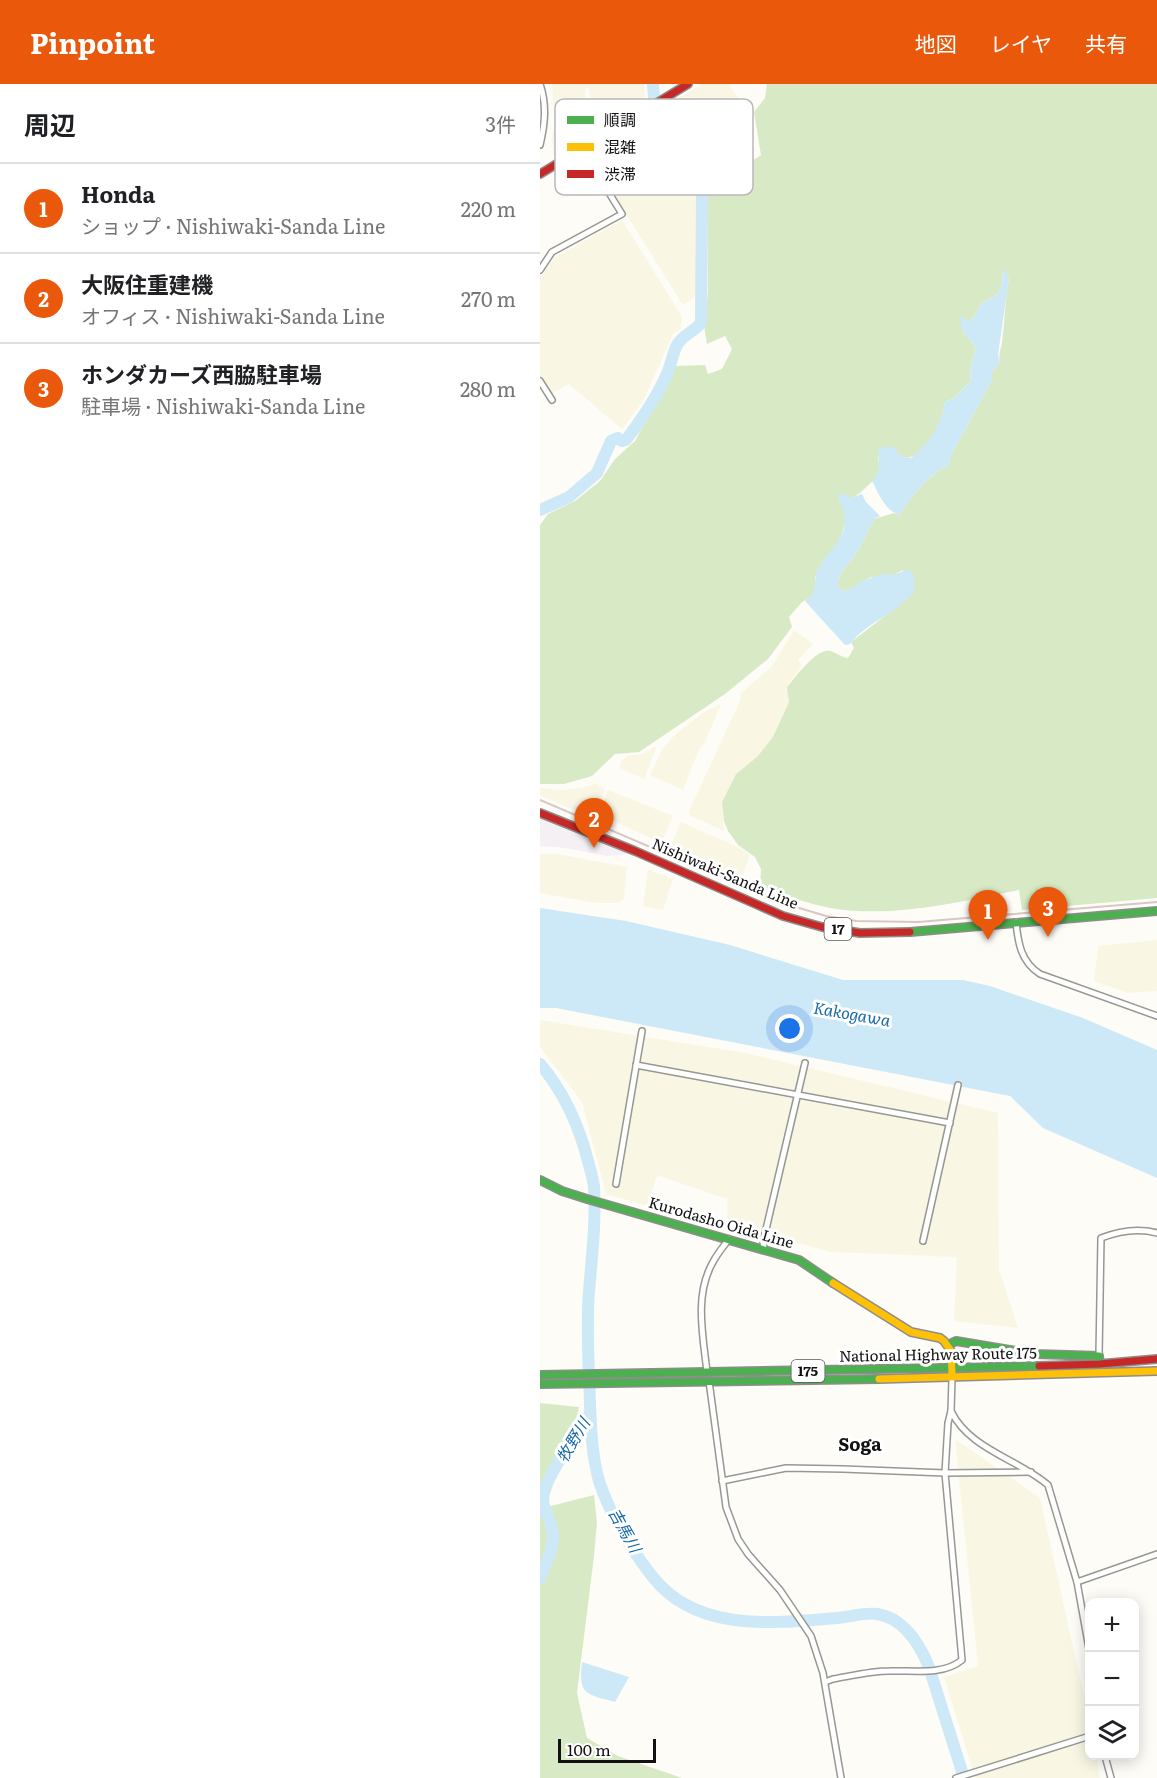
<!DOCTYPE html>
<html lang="ja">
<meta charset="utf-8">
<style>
body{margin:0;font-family:Literata,"Noto Sans JP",serif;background:#f2f2f2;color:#202124}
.controls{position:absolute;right:18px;bottom:18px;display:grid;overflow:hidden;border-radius:12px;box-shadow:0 3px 15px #0003}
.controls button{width:54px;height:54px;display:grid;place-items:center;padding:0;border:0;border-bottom:2px solid #e0e0e0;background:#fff;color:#202124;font:30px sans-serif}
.scale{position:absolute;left:18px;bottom:15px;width:98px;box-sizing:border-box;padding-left:6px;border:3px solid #111;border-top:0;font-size:16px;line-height:21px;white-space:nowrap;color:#111;-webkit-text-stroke:4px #fff;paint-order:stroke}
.you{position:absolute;left:250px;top:945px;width:21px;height:21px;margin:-15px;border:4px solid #fff;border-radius:50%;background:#1a73e8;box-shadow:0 0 0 9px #1a73e833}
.badge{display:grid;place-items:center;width:39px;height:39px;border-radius:50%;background:#ea580c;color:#fff;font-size:20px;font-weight:700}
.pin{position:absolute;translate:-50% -50px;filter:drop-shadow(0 2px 3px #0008)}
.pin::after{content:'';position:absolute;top:32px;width:21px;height:18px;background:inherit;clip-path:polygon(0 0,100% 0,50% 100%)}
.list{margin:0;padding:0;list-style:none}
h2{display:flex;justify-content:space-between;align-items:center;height:78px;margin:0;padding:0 24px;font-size:26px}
h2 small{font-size:20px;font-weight:400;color:#757577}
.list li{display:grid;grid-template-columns:39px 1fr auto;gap:18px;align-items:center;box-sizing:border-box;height:90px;padding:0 24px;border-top:2px solid #e0e0e0}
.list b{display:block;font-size:22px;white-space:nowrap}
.list p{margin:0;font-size:20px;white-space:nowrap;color:#757577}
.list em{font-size:20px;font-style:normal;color:#757577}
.icon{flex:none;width:33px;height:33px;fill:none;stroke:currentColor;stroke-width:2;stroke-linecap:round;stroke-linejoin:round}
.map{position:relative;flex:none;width:617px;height:1694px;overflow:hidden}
header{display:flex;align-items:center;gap:36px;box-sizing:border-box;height:84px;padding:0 30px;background:#ea580c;color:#fff}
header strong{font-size:28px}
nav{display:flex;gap:33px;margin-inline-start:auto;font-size:21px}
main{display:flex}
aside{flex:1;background:#fff}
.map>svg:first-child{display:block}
.industrial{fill:#f5f0f3}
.farmland{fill:#f9f7e4}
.forest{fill:#d8eac5}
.water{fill:#cde8f7}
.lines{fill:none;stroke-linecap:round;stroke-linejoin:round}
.river{stroke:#cde8f7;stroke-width:12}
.street-casing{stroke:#979795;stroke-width:8}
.fast-casing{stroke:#8e8d8b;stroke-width:10}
.slow-casing{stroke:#8e8d8b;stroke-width:10}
.jam-casing{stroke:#8e8d8b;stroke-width:10}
.street{stroke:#fffffe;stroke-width:5}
.fast{stroke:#4caf50;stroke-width:7}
.slow{stroke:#ffc107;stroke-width:7}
.jam{stroke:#c62828;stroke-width:7}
.rail{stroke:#d9c6c7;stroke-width:2}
.labels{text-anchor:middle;stroke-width:6;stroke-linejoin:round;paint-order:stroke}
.shield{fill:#fff;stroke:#585858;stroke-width:1.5}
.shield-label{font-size:14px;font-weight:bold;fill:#111}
.street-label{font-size:15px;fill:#111;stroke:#fff}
.water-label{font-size:16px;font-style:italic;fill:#1768a6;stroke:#fff}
.quarter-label{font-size:18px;font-weight:bold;fill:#111;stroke:#fff}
.key{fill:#fff;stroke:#b8b8b8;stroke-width:1.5}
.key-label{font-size:16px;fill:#111}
</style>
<header>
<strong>Pinpoint</strong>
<nav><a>地図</a><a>レイヤ</a><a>共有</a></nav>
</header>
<main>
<aside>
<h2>周辺<small>3件</small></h2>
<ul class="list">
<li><span class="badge">1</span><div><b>Honda</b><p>ショップ · Nishiwaki-Sanda Line</p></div><em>220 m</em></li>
<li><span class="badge">2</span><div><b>大阪住重建機</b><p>オフィス · Nishiwaki-Sanda Line</p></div><em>270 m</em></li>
<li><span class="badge">3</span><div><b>ホンダカーズ西脇駐車場</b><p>駐車場 · Nishiwaki-Sanda Line</p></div><em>280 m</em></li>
</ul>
</aside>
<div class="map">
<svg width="617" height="1694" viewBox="0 0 617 1694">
<rect width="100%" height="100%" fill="#fdfcf7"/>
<!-- industrial -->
<path class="industrial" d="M0,735L71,762L86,769L84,771L67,772L26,764L0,762Z"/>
<!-- farmland -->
<g class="farmland">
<path d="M12,0H104L105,16L54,47L49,4L45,5L47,51L14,72L12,54L15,40Z"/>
<path d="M162,0H189L202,20L144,57L123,24Z"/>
<path d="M110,31L159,105L158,211L143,221L51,74V68Z"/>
<path d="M82,136L142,233L141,245L133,250L103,317L82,345L29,300L11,310L0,292V195L14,174Z"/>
<path d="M254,546L273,560L258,576L262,582L248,600L249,618L233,653L217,673L196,690L182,718L184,747L149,731V727L201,615L200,610L232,582Z"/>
<path d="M181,620L164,660L159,665L143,706L110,691L123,664L137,649L164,628Z"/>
<path d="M117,662L104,695L80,684L81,678L87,672L102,670Z"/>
<path d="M56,699L65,706L52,734L0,711V704L21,706L42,704Z"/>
<path d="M68,706L133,732L121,759L59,730Z"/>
<path d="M141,738L198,763L210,771L201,796L130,764Z"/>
<path d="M0,770H17L87,783L84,815L79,819H55L0,809Z"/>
<path d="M108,785L133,795L123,826L103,822Z"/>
<path d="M617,856V907L588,909L554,897L558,862Z"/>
<path d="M0,936L206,969L458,1029L459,1185L478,1244L414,1237L417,1173L291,1168L188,1140L187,1115L117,1091L108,1122L66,1110L42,1018L0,963Z"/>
<path d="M415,1355L500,1414L549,1634L550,1672H556L560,1694H435L404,1593L438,1582Z"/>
</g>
<!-- forest -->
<g class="forest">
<path d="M227,0H617V814L482,826L479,806C413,819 338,838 273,820C255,815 238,808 220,802L221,785L215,773L198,761L188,747L184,737L182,718L196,690L217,673L233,653L249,618L247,603C256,593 276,564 290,567C297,569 301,573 308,574L314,564L311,558L367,515L363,486L354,491L331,493L307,507L298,504V497L301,489L318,467L334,435L354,429L360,431C368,414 392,388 408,382L410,373L452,296V288L460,278C458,270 461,266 462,258C465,237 465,215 469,194L463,185L462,200L458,210L441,220L432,236L423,240L422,246L436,264L430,285L431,297L414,314L405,318C403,329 400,341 395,350C386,365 365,387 353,363L338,373L340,386L337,393L320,409L312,414L298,413L305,426V439L301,452L291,470L285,474L275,494L277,504L271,513L262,518L249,533L252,543L228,575L185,610L99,668L75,670L52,692L24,700H0V441L8,430L35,417L60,397L75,375L95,357L136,282L165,281L168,290L182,285L192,265L185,252L167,260L164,242L168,208L167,108L221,71L214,28L225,14Z"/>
<path d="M0,1319L39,1323L29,1366L10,1395L3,1424L54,1411L57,1439L54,1472L37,1609L47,1654L78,1672L142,1694H0Z"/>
</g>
<!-- water -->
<g class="water">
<path d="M463,184L469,194L458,271L460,278L452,288V296L410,373L408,382C391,388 368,415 360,431C345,427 339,410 332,397C343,387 337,378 339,365L343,363H353L362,373L371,374C390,359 401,342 405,318L414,314L431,297L430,285L436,264L422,246L420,234L422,232L428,237L432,236L441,220L458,210L462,200Z"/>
<path d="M304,409L310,414L322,410L326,418L340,432L334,435L318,467L301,489L298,497V504L307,507C318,499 341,486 354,491L368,485L373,490L375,505C360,529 326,538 310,560L305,561L265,517C278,508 274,499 277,486C282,483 281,479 285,474C303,453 312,440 298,413L299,411Z"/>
<path d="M0,824L86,837L190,861L303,896H423L450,902L543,934L617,966V1094L503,1044L470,1012L16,924H0Z"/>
<path d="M42,1578L89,1593L75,1618C46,1610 38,1611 42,1578Z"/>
</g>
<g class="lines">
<!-- river -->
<g class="river">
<path d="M0,426L29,413L57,389L71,357L78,354L82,357L86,356C101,336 116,315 126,292C131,282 132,271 137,261C142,251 154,248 161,239L162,107L115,29L113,0"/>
<path d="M0,980C24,1008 39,1042 48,1077C50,1085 53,1094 54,1103C56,1138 52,1172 49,1207C46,1245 49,1283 50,1320C51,1346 52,1372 59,1397C70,1430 90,1464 112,1492C156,1549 233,1539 297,1534C310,1533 325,1528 337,1530C364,1534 380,1561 389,1583L424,1694"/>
<path d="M0,1494C5,1482 14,1464 13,1450C12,1436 0,1424 4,1409C10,1385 33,1358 47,1337L48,1332"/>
</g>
<defs>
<g id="street">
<path d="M0,0C7,21 5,40 0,61"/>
<path d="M0,186L12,168L82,130L42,65"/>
<path d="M0,297L12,316"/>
<path d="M476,838C478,859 481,878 500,890L617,932"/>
<path d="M96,981L410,1039"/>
<path d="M76,1100L102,947"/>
<path d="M383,1157L418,1001"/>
<path d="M224,1164L223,1158L265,979"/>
<path d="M559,1272L561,1154C579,1147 599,1144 617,1149"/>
<path d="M167,1288C163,1252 154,1211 173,1178C177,1170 183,1163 189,1155"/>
<path d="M169,1297L186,1423L198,1455L208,1470L240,1506L271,1552L283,1589L301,1694"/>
<path d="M411,1327C429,1365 478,1375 508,1401L537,1498L550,1570"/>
<path d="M182,1397L246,1384L303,1385L405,1389L491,1388"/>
<path d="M537,1498L617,1470"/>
<path d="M285,1598L293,1595C311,1592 331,1587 349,1587C372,1586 403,1592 422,1576L405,1389L408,1339L411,1327L412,1294"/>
<path d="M565,1672L571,1694"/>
<path d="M416,1694L550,1652"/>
</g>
<g id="fast">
<path d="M370,848L617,827"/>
<path d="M0,1096L22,1107L47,1115L259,1176L293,1199"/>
<path d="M408,1261L416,1257L495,1270L559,1272L560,1280"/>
<path d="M0,1291L499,1282"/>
<path d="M0,1300L339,1295"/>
</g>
<g id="slow">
<path d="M293,1199L371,1248L400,1254L404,1257L411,1267L412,1289"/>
<path d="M339,1295L617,1287"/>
</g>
<g id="jam">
<path d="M0,90L148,0"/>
<path d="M0,729L95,767L243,832L282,843L320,849L370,848"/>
<path d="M499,1282L560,1280L617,1275"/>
</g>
</defs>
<!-- street casing -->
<use href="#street" class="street-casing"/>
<!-- fast casing -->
<use href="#fast" class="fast-casing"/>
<!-- slow casing -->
<use href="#slow" class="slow-casing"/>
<!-- jam casing -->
<use href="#jam" class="jam-casing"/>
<!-- street -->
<use href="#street" class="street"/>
<!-- fast -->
<use href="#fast" class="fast"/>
<!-- slow -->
<use href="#slow" class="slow"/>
<!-- jam -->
<use href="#jam" class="jam"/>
<!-- rail -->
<path class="rail" d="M0,716L239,818L286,832L316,837L378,838L617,818"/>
</g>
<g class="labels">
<!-- shield labels -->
<g class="shield">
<rect x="284.5" y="834" width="27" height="22" rx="4.5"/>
<rect x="251.5" y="1276" width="33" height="22" rx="4.5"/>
</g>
<g class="shield-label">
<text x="298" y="850">17</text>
<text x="268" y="1292">175</text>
</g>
<!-- street labels -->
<g class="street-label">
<text transform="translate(185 790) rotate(23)" y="5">Nishiwaki-Sanda Line</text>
<text transform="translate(181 1139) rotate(16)" y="5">Kurodasho Oida Line</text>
<text transform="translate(398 1271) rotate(-1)" y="5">National Highway Route 175</text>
</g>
<!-- water labels -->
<g class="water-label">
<text transform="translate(312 930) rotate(10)" y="6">Kakogawa</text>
<text transform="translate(33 1356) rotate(-59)" y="6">牧野川</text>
<text transform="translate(85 1446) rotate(61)" y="6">吉馬川</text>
</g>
<!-- quarter labels -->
<g class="quarter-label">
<text x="320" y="1367">Soga</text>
</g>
</g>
<!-- legend -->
<rect x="15" y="15" width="198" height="96" rx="9" class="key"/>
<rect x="27" y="32" width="27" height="8" fill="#4caf50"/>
<rect x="27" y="59" width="27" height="8" fill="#ffc107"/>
<rect x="27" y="86" width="27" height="8" fill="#c62828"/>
<g class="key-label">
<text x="64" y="42">順調</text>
<text x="64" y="69">混雑</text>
<text x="64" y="96">渋滞</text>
</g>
</svg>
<div class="controls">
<button>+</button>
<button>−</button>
<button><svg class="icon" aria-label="layers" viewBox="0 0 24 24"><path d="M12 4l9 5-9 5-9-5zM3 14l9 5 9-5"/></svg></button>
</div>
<div class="scale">100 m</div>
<div class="you"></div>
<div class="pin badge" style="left:448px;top:856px">1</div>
<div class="pin badge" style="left:54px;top:764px">2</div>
<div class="pin badge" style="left:508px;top:853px">3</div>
</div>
</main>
